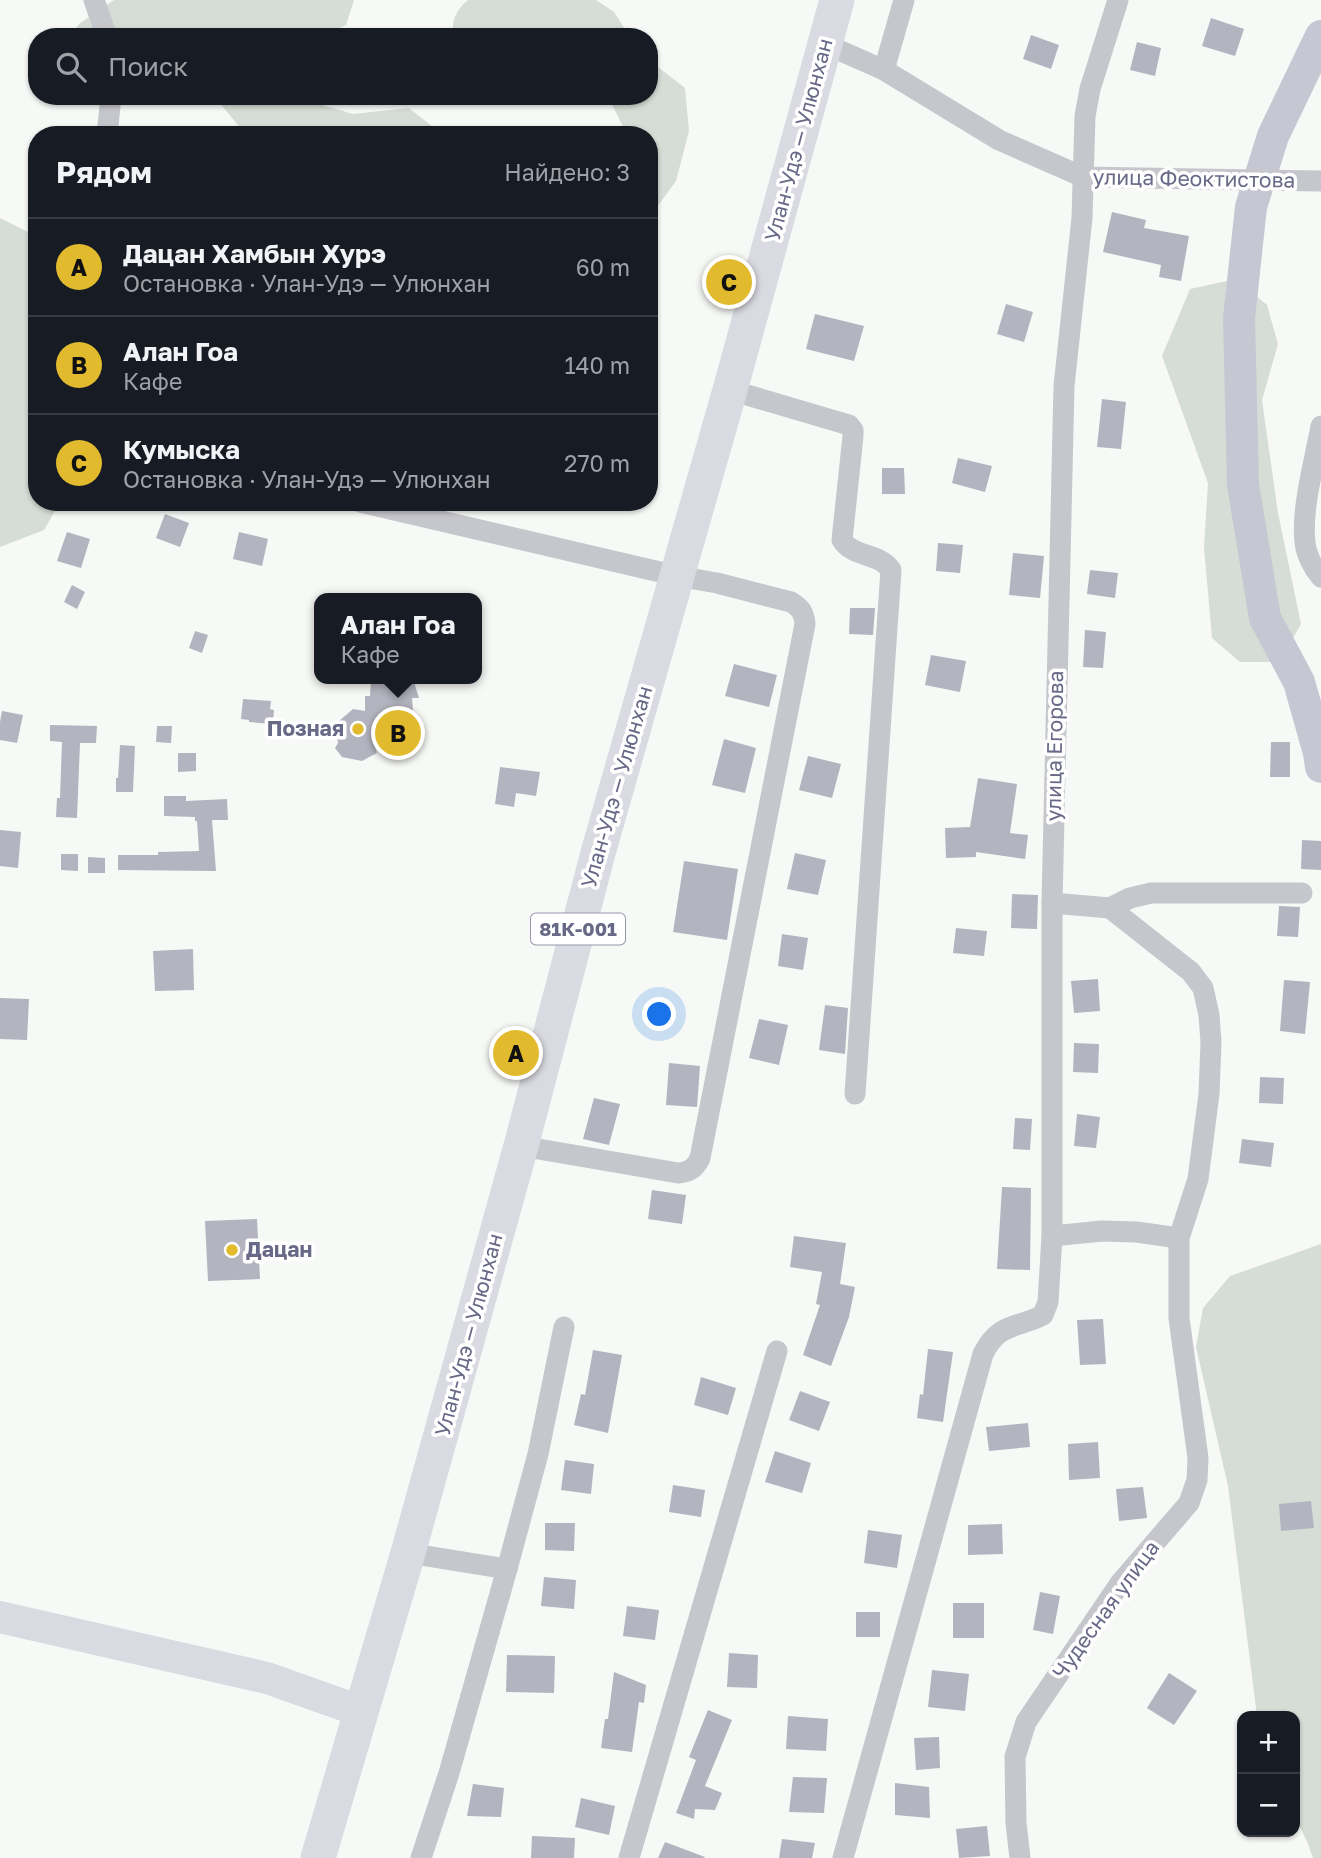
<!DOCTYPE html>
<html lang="ru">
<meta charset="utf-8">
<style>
body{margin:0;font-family:"Golos Text",sans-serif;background:#242831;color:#f1f3f6}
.controls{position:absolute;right:21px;bottom:21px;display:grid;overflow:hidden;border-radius:14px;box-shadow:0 2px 5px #0004}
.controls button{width:63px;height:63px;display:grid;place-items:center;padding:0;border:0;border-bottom:2px solid #363941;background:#171b24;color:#f1f3f6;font:35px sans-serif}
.you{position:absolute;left:660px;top:1015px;width:24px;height:24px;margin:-18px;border:5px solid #fff;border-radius:50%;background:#1a73e8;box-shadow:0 0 0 10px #1a73e833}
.badge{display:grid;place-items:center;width:46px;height:46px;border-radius:50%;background:#e1bb2d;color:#111;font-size:23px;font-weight:700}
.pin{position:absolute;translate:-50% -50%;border:4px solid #fff;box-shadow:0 2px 7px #0006}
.popup{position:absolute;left:314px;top:593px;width:168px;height:91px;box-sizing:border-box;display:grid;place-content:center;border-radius:14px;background:#171b24;filter:drop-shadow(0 2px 5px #0005);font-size:23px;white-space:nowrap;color:#9ea1a6}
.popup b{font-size:26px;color:#f1f3f6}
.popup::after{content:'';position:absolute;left:50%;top:100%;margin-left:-14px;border:14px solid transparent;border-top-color:#171b24}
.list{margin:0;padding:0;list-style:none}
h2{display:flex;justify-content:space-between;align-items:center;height:91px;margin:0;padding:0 28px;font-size:30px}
h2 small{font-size:23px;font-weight:400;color:#9ea1a6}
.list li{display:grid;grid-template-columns:46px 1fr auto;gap:21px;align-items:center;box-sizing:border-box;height:98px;padding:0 28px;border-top:2px solid #363941}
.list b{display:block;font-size:26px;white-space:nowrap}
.list p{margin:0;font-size:23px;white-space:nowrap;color:#9ea1a6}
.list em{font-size:23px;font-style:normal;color:#9ea1a6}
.icon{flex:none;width:38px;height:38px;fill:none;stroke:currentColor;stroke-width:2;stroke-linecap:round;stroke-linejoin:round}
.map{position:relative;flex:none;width:1321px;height:1858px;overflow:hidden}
.search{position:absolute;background:#171b24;box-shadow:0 2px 5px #0004;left:28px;top:28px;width:630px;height:77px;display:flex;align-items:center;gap:18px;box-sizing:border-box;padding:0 24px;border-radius:28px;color:#9ea1a6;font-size:26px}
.panel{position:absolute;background:#171b24;box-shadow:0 2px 5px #0004;left:28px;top:126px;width:630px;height:385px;border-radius:28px}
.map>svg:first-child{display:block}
.green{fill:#d5ddd6}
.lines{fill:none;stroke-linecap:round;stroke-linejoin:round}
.river{stroke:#c5c8d2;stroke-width:32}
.building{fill:#b3b4bf}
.street{stroke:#c6c6cd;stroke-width:21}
.secondary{stroke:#dadae2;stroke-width:32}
.primary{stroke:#dadae2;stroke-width:35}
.poi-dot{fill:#e1bb2d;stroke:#fff;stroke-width:2.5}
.labels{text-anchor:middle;stroke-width:7;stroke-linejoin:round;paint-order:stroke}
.shield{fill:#fff;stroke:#9595ab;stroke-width:2}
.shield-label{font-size:19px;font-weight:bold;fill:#686887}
.street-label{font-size:21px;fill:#686887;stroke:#fff}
.poi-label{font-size:21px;font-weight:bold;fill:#686887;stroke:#fff;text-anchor:end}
</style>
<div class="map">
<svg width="1321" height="1858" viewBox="0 0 1321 1858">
<rect width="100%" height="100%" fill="#f7f9f6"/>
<!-- green -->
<g class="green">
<path d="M114,0H354L346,25L321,36L71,37L79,24Z"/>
<path d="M468,0H596L614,12L630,37H455C449,22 457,9 468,0Z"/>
<path d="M649,60L685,88L689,131L676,181L649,218V135H627L608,96H649Z"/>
<path d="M214,96H313L319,104L353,114L409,108L433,127L436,135H246Z"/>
<path d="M0,218L36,236L37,238V502H60L44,530L0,547Z"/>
<path d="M1236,279L1267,305L1278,344L1262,400L1278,513L1301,624L1279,662H1240L1212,638L1204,547L1208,483L1162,356L1190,289Z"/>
<path d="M1321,1244V1858H1313L1308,1844L1295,1816V1716H1257L1228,1486L1196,1347L1203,1308L1230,1276Z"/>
</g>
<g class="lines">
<!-- river -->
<path class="river" d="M1321,36L1273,136L1251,207L1239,318L1243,485L1265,618L1299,682L1319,753L1321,767"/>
</g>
<!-- building -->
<g class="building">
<path d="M1211,18L1244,29L1235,56L1202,46Z"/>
<path d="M1031,35L1059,45L1051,69L1023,59Z"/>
<path d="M1137,42L1161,48L1155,76L1130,70Z"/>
<path d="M1112,212L1146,220L1144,228L1189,236L1181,281L1159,277L1161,265L1103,252Z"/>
<path d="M1006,304L1033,312L1024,342L997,334Z"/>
<path d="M815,314L864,326L854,361L806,349Z"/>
<path d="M1102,399L1126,402L1121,449L1097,447Z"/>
<path d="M958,458L992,466L985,492L952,483Z"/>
<path d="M882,468H904L905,494H882Z"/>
<path d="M165,514L189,523L180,547L156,538Z"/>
<path d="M67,532L90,539L81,568L57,561Z"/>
<path d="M239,532L268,539L262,566L233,559Z"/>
<path d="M938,543L963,545L960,573L936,571Z"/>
<path d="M1013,553L1044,556L1040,598L1009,595Z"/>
<path d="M1090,570L1118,573L1115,598L1087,594Z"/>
<path d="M72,585L85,592L77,609L64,602Z"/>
<path d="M850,608H875L873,635L849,634Z"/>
<path d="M1085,630L1106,632L1103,668L1083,667Z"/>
<path d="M195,631L208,635L202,653L189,648Z"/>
<path d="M931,655L966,661L960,692L925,685Z"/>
<path d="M734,664L777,675L769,707L725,696Z"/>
<path d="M371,679H413L419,698H412L413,710H411V734L406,744L375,747L377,753L362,761L342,757L335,748L338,743L337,735L339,734V721L353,709L365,711V696H370Z"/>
<path d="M243,699L271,701L270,709L274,710L273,724L249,722V720L241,719Z"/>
<path d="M2,711L23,715L17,743L0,740V722Z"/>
<path d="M50,725L97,726L96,743H80L77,818L56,817L57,798H60L62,742L50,741Z"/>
<path d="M157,726H172L171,743L156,742Z"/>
<path d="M724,739L756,748L745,793L712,785Z"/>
<path d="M1271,742H1290V777H1270Z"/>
<path d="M120,745L135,746L133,792H116V778H118Z"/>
<path d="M178,753H196V771L178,772Z"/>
<path d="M808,756L841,764L832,798L799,790Z"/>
<path d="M500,767L540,772L536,796L516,793L514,807L495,804Z"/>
<path d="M978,778L1017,784L1010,833L1028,835L1025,859L976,852V857L946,858L945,828L970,827Z"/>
<path d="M164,796H186V801L227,799L228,820H212L216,871L118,870V855H158V852L199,851L197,821H195V817L164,816Z"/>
<path d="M0,830L21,832L18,868L0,866Z"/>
<path d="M1302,840L1321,841V870L1301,869Z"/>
<path d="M795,853L826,860L818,895L787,889Z"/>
<path d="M61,854H78V871L61,870Z"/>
<path d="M88,857L105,858V873H88Z"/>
<path d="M684,861L738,869L727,940L673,932Z"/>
<path d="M1012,894L1038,895L1037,929L1011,928Z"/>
<path d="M1279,906L1300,907L1298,937L1277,936Z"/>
<path d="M956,928L987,931L984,956L953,953Z"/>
<path d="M782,934L808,938L803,970L778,966Z"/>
<path d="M193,949L194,990L155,991L153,951Z"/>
<path d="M1098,979L1100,1011L1074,1013L1071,981Z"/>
<path d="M1284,980L1310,982L1305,1034L1280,1031Z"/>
<path d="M0,998L29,999L27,1040L0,1039Z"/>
<path d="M825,1005L848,1008L845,1054L819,1050Z"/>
<path d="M759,1019L788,1025L779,1065L749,1058Z"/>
<path d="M1074,1043L1099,1044L1098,1073L1073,1072Z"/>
<path d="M669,1063L700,1066L697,1107L666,1105Z"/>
<path d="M1260,1077L1284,1078L1283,1104L1259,1103Z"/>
<path d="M594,1098L620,1104L609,1145L583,1139Z"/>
<path d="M1077,1114L1100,1117L1096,1148L1074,1146Z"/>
<path d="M1015,1118L1032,1119L1030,1150L1013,1149Z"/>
<path d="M1242,1139L1274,1143L1271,1167L1239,1163Z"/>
<path d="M1002,1187L1031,1188L1030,1270L997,1269Z"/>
<path d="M652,1190L686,1195L682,1224L648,1219Z"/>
<path d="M257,1219L260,1279L208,1281L205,1221Z"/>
<path d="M794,1236L846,1243L840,1284L855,1287L849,1317L831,1366L803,1355L820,1305L816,1304L822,1272L790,1267Z"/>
<path d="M1103,1319L1106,1364L1080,1365L1077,1320Z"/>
<path d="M928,1349L953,1352L943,1422L917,1418L920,1394L923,1395Z"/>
<path d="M593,1350L622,1355L608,1433L574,1425L581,1394L585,1395Z"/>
<path d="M701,1377L736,1388L728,1415L694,1405Z"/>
<path d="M800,1391L830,1402L819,1431L789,1420Z"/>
<path d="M1028,1423L1030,1447L989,1451L986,1427Z"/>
<path d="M1098,1442L1100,1478L1069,1480L1068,1444Z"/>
<path d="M775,1451L811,1463L802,1493L765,1482Z"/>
<path d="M565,1460L594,1464L591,1494L561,1490Z"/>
<path d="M673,1485L705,1490L701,1517L669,1512Z"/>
<path d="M1143,1487L1147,1518L1119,1521L1116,1489Z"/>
<path d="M1311,1501L1314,1528L1281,1531L1279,1504Z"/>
<path d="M545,1523H575L574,1551L545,1550Z"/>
<path d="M1002,1524L1003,1554L968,1555V1525Z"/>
<path d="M868,1530L902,1535L897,1568L864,1563Z"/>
<path d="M544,1577L576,1580L574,1609L541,1606Z"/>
<path d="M1040,1592L1060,1596L1053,1634L1033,1630Z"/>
<rect x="953" y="1603" width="31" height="35"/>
<path d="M627,1606L659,1610L655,1640L623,1636Z"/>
<rect x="856" y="1612" width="24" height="25"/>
<path d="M729,1653L758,1655L757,1688L727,1687Z"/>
<path d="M507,1655L555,1656L554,1693L506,1692Z"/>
<path d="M932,1670L969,1674L965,1711L928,1707Z"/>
<path d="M614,1672L646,1685L644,1703L639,1702L632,1752L601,1748L605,1719H608Z"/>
<path d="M1169,1673L1197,1691L1174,1725L1147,1708Z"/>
<path d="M708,1710L732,1720L705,1786L722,1793L715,1810L695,1809L694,1819L676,1813L696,1760L689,1757Z"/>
<path d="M788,1716L828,1719L826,1751L786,1749Z"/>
<path d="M939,1737L940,1768L916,1770L914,1738Z"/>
<path d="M793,1777L827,1778L824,1813L789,1812Z"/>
<path d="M895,1783L929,1787L930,1818L895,1815Z"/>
<path d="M473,1784L504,1788L501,1817L467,1816Z"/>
<path d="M581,1798L615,1806L609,1835L575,1827Z"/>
<path d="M987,1826L990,1856L959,1858L956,1829Z"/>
<path d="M532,1836L575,1838L574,1858H531Z"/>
<path d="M782,1839L815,1843L812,1858H779Z"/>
<path d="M665,1842L705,1857L704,1858H658Z"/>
</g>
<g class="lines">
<!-- street -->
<g class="street">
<path d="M94,0L107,37"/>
<path d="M825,44L884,70L904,0"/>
<path d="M884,70L999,140L1083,177L1321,181"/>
<path d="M107,135L111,96"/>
<path d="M730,390L849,425L853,430V436L842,540C852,557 880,553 891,570L855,1094"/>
<path d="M1321,426C1315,460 1301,509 1305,542C1306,554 1313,568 1321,577"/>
<path d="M360,502L677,576L717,583L791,602C801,608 804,613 805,624L700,1158C695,1168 690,1172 678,1173L521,1146"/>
<path d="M1052,903L1110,908L1191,972L1203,988L1209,1015L1211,1042L1209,1094L1198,1179L1179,1238L1136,1232L1102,1231L1052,1236"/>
<path d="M1110,908L1130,898L1151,893H1302"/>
<path d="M408,1553L507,1569"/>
<path d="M421,1858L449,1773L507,1569L538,1454L564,1327"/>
<path d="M629,1858L777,1351"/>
<path d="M843,1858L983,1354C999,1322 1016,1329 1043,1315L1048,1302L1052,1236V903L1064,386L1082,218L1085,116L1090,89L1118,0"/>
<path d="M1020,1858L1016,1823L1015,1757L1026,1722L1121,1582L1189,1503L1197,1480L1198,1458L1179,1318V1238"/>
</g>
<!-- secondary -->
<path class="secondary" d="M0,1617L267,1678L360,1711"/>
<!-- primary -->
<path class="primary" d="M318,1858L408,1553L521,1146L598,853L730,390L837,0"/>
</g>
<!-- markers -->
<g class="poi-dot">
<circle cx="358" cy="729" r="7"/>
<circle cx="232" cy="1250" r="7"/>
</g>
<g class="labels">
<!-- shield labels -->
<rect class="shield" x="531" y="913.5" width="94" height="31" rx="5"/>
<g class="shield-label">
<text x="578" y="936">81К-001</text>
</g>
<!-- street labels -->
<g class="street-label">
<text transform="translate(799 140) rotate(-75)" y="7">Улан-Удэ — Улюнхан</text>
<text transform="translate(1194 179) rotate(1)" y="7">улица Феоктистова</text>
<text transform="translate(1055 746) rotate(-89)" y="7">улица Егорова</text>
<text transform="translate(617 787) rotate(-74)" y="7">Улан-Удэ — Улюнхан</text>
<text transform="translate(469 1335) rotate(-75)" y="7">Улан-Удэ — Улюнхан</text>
<text transform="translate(1106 1610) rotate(-54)" y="7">Чудесная улица</text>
</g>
<!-- poi labels -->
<g class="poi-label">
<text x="344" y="736">Позная</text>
<text x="246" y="1257" text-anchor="start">Дацан</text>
</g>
</g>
</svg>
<div class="controls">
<button>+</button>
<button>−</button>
</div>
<div class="you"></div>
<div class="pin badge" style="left:516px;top:1053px">A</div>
<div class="pin badge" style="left:398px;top:733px">B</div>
<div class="popup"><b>Алан Гоа</b>Кафе</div>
<div class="pin badge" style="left:729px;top:282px">C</div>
<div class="search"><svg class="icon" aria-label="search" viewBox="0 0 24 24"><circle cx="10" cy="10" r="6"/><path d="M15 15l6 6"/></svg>Поиск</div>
<section class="panel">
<h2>Рядом<small>Найдено: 3</small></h2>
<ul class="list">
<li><span class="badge">A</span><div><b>Дацан Хамбын Хурэ</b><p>Остановка · Улан-Удэ — Улюнхан</p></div><em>60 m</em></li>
<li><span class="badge">B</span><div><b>Алан Гоа</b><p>Кафе</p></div><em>140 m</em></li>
<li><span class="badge">C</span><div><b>Кумыска</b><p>Остановка · Улан-Удэ — Улюнхан</p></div><em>270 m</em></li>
</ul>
</section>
</div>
